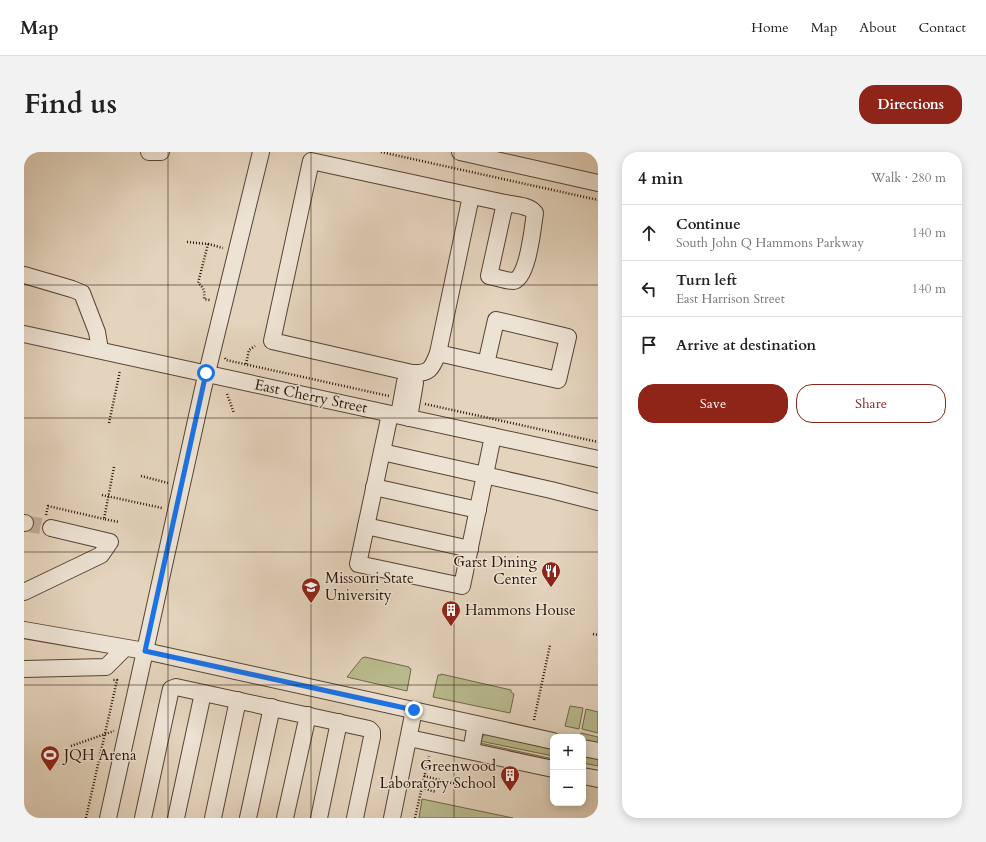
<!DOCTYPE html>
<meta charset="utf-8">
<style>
body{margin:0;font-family:Cardo,serif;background:#f2f2f2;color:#222}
.controls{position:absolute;right:12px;bottom:12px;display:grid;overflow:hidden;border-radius:8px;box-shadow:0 2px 10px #0003}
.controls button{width:36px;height:36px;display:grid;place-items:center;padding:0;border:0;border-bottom:1px solid #e0e0e0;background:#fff;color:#222;font:20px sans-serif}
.stop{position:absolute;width:12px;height:12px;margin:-9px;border:3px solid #1a73e8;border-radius:50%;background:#fff}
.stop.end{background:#1a73e8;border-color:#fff;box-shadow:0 1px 4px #0008}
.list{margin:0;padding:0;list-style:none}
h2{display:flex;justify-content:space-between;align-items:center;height:52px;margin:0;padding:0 16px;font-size:17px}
h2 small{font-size:13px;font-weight:400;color:#767676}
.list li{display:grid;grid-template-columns:26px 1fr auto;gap:12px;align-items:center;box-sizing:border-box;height:56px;padding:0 16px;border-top:1px solid #e0e0e0}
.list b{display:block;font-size:15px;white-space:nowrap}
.list p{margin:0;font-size:13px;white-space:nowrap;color:#767676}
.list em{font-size:13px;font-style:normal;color:#767676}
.actions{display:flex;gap:8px;padding:12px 16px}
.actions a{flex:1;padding:9px 0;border:1px solid #8f2418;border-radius:16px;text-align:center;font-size:14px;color:#8f2418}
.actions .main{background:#8f2418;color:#fff}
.icon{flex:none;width:22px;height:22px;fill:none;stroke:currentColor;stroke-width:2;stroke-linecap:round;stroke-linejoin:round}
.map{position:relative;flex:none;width:574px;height:666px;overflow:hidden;border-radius:16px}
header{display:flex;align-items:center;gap:24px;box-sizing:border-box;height:56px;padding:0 20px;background:#fff;border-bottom:1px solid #e0e0e0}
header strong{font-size:19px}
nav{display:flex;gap:22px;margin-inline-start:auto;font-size:14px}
.intro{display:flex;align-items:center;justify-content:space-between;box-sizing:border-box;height:96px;padding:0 24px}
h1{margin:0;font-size:28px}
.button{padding:10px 18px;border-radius:16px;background:#8f2418;color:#fff;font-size:14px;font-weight:700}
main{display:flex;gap:24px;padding:0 24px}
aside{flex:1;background:#fff;border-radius:16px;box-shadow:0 2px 10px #0003}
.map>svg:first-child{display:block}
.green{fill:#b9bb8e;stroke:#70674a}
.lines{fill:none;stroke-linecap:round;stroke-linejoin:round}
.minor-tunnel{stroke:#bead98;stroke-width:16;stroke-dasharray:16 8;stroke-linecap:butt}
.minor-casing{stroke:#574334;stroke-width:18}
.path{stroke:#281306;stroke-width:2.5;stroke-dasharray:1 2;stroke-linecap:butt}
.minor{stroke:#ede3d4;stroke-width:16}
.route{stroke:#1a73e8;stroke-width:5}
.grid{fill:none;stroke:#281306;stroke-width:1;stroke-opacity:0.55}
.labels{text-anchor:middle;stroke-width:3;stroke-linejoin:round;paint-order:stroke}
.street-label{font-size:15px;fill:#281306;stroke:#ede3d4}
.poi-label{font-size:15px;fill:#281306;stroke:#ede3d4;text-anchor:start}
</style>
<header>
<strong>Map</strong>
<nav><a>Home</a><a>Map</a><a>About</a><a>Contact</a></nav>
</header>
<div class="intro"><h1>Find us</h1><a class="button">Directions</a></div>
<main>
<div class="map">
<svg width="574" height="666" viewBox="0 0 574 666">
<rect width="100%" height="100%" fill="#e4d4bd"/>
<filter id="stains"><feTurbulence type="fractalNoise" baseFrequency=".005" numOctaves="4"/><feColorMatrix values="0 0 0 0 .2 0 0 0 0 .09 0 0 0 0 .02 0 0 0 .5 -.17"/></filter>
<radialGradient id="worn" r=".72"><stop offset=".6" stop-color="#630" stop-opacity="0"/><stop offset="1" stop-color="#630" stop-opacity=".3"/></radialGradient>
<!-- green -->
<g class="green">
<path d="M341,505L385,515V516L387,517L383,539L323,525L338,506Z"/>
<path d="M417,522L487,538V540L490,542L486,561L409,545L414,523H417Z"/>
<path d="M546,554L559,556L555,577L541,574Z"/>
<path d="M562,557L574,560V581L558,577Z"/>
<path d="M557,581L574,585V591L559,588V585H556Z"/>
<path d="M464,582L529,596V604L456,589L460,583Z"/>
<path d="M456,591L529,607V609L457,593Z"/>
<path d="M559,603L574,606V614L559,611Z"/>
<path d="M398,647L489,666H395Z"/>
</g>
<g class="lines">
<!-- minor-tunnel -->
<path class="minor-tunnel" d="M1,371L27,376"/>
<defs>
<g id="minor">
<path d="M125,0H137"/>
<path d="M436,0L574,31"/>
<path d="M447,44L414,201C408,217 405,222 388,221L248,189L287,9L481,51"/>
<path d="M481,51C491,53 505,53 511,61C509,73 504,128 489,129C482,129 472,125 465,124Z"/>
<path d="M0,123L48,137L58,141L73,180L76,198"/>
<path d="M0,182L574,307"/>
<path d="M414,201L534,228L544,185L472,168L462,212"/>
<path d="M366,262L334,412L438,434L469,284"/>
<path d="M375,263L381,230L388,221L391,231L385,266"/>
<path d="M358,300L527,338L574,350"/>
<path d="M350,335L454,358"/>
<path d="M0,371H1"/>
<path d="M342,374L446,397"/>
<path d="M0,440L77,403L86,390L27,376"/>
<path d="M0,478L121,499L529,589"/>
<path d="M0,517L82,515L101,496"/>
<path d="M385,586L529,617"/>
<path d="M559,596L574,599"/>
<path d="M447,599L452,572"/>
<path d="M559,624L574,627"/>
<path d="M84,666L179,237L237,0"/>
<path d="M119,666L146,541L147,537L152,535L345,577L348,580V585L331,666"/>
<path d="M152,666L179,541"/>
<path d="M189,666L214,548"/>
<path d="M224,666L248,555"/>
<path d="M261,666L284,563"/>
<path d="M295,666L315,570"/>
<path d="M368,666L390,558"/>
</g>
</defs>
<!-- minor casing -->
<use href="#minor" class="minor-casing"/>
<!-- path -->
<g class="path">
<path d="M357,0L574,48"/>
<path d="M163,90L184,92L174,131C180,136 181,139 180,147L186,148"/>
<path d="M184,92L199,96"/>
<path d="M201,206L202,208L365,244"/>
<path d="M222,212L225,198L231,194"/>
<path d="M203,242L210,261"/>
<path d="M401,252L574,290"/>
<path d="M85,271L96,219"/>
<path d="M90,315L80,367L95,370"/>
<path d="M117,324L144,331"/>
<path d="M78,343L138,356"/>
<path d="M22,363L24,354L80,367"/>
<path d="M569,482L574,483"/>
<path d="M510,568L526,493"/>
<path d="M47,594L90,579"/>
<path d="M400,624L440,634"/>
<path d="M398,636L412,640"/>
<path d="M62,666L93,528H88"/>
<path d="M391,666L405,604"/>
</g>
<!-- minor -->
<use href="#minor" class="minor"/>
</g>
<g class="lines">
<!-- route -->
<path class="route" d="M182,221L121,499L390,558"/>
</g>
<!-- grid -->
<path class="grid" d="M144,0V666M287,0V666M430,0V666M0,133H574M0,266H574M0,400H574M0,533H574"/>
<!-- icons -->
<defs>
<symbol id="restaurant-pin" viewBox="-11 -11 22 30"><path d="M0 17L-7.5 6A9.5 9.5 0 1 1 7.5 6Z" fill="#8f2418" stroke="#ede3d4"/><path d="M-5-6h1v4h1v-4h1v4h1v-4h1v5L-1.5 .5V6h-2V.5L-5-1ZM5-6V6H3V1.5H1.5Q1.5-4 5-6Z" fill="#fff"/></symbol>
<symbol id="university-pin" viewBox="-11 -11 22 30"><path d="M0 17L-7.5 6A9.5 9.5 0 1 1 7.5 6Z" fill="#8f2418" stroke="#ede3d4"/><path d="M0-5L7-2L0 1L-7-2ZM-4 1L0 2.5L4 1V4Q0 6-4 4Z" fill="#fff"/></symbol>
<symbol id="building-pin" viewBox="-11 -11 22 30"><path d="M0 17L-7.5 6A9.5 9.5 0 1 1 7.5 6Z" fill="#8f2418" stroke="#ede3d4"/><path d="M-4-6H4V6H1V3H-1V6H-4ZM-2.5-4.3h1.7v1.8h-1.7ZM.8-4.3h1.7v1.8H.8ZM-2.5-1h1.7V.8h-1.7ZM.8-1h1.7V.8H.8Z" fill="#fff"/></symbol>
<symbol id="stadium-pin" viewBox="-11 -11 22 30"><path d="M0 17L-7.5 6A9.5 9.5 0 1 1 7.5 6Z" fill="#8f2418" stroke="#ede3d4"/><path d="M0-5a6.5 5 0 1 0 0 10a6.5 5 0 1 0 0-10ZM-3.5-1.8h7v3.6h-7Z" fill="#fff"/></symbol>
</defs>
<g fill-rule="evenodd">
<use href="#restaurant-pin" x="516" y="408" width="22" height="30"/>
<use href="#university-pin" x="276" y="424" width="22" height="30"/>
<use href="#building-pin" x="416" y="447" width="22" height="30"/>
<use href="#stadium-pin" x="15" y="592" width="22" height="30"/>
<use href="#building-pin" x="475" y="612" width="22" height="30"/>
</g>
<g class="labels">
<!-- street labels -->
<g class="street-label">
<text transform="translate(287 244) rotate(12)" y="5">East Cherry Street</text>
</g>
<!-- poi labels -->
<g class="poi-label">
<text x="513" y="415" text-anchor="end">Garst Dining<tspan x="513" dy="17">Center</tspan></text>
<text x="301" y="431">Missouri State<tspan x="301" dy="17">University</tspan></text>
<text x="441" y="463">Hammons House</text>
<text x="40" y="608">JQH Arena</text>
<text x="472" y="619" text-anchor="end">Greenwood<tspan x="472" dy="17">Laboratory School</tspan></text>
</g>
</g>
<rect width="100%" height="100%" filter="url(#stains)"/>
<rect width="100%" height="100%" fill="url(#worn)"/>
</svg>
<div class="controls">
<button>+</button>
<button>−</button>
</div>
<div class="stop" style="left:182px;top:221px"></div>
<div class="stop end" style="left:390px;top:558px"></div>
</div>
<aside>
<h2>4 min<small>Walk · 280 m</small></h2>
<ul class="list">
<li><svg class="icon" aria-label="ahead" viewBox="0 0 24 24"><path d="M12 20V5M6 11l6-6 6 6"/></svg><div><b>Continue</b><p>South John Q Hammons Parkway</p></div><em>140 m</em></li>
<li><svg class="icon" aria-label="left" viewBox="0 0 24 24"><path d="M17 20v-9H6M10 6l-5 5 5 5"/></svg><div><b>Turn left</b><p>East Harrison Street</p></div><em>140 m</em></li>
<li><svg class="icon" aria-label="arrive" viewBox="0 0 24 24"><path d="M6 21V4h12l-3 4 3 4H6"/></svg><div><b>Arrive at destination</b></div></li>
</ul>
<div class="actions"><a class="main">Save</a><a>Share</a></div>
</aside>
</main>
